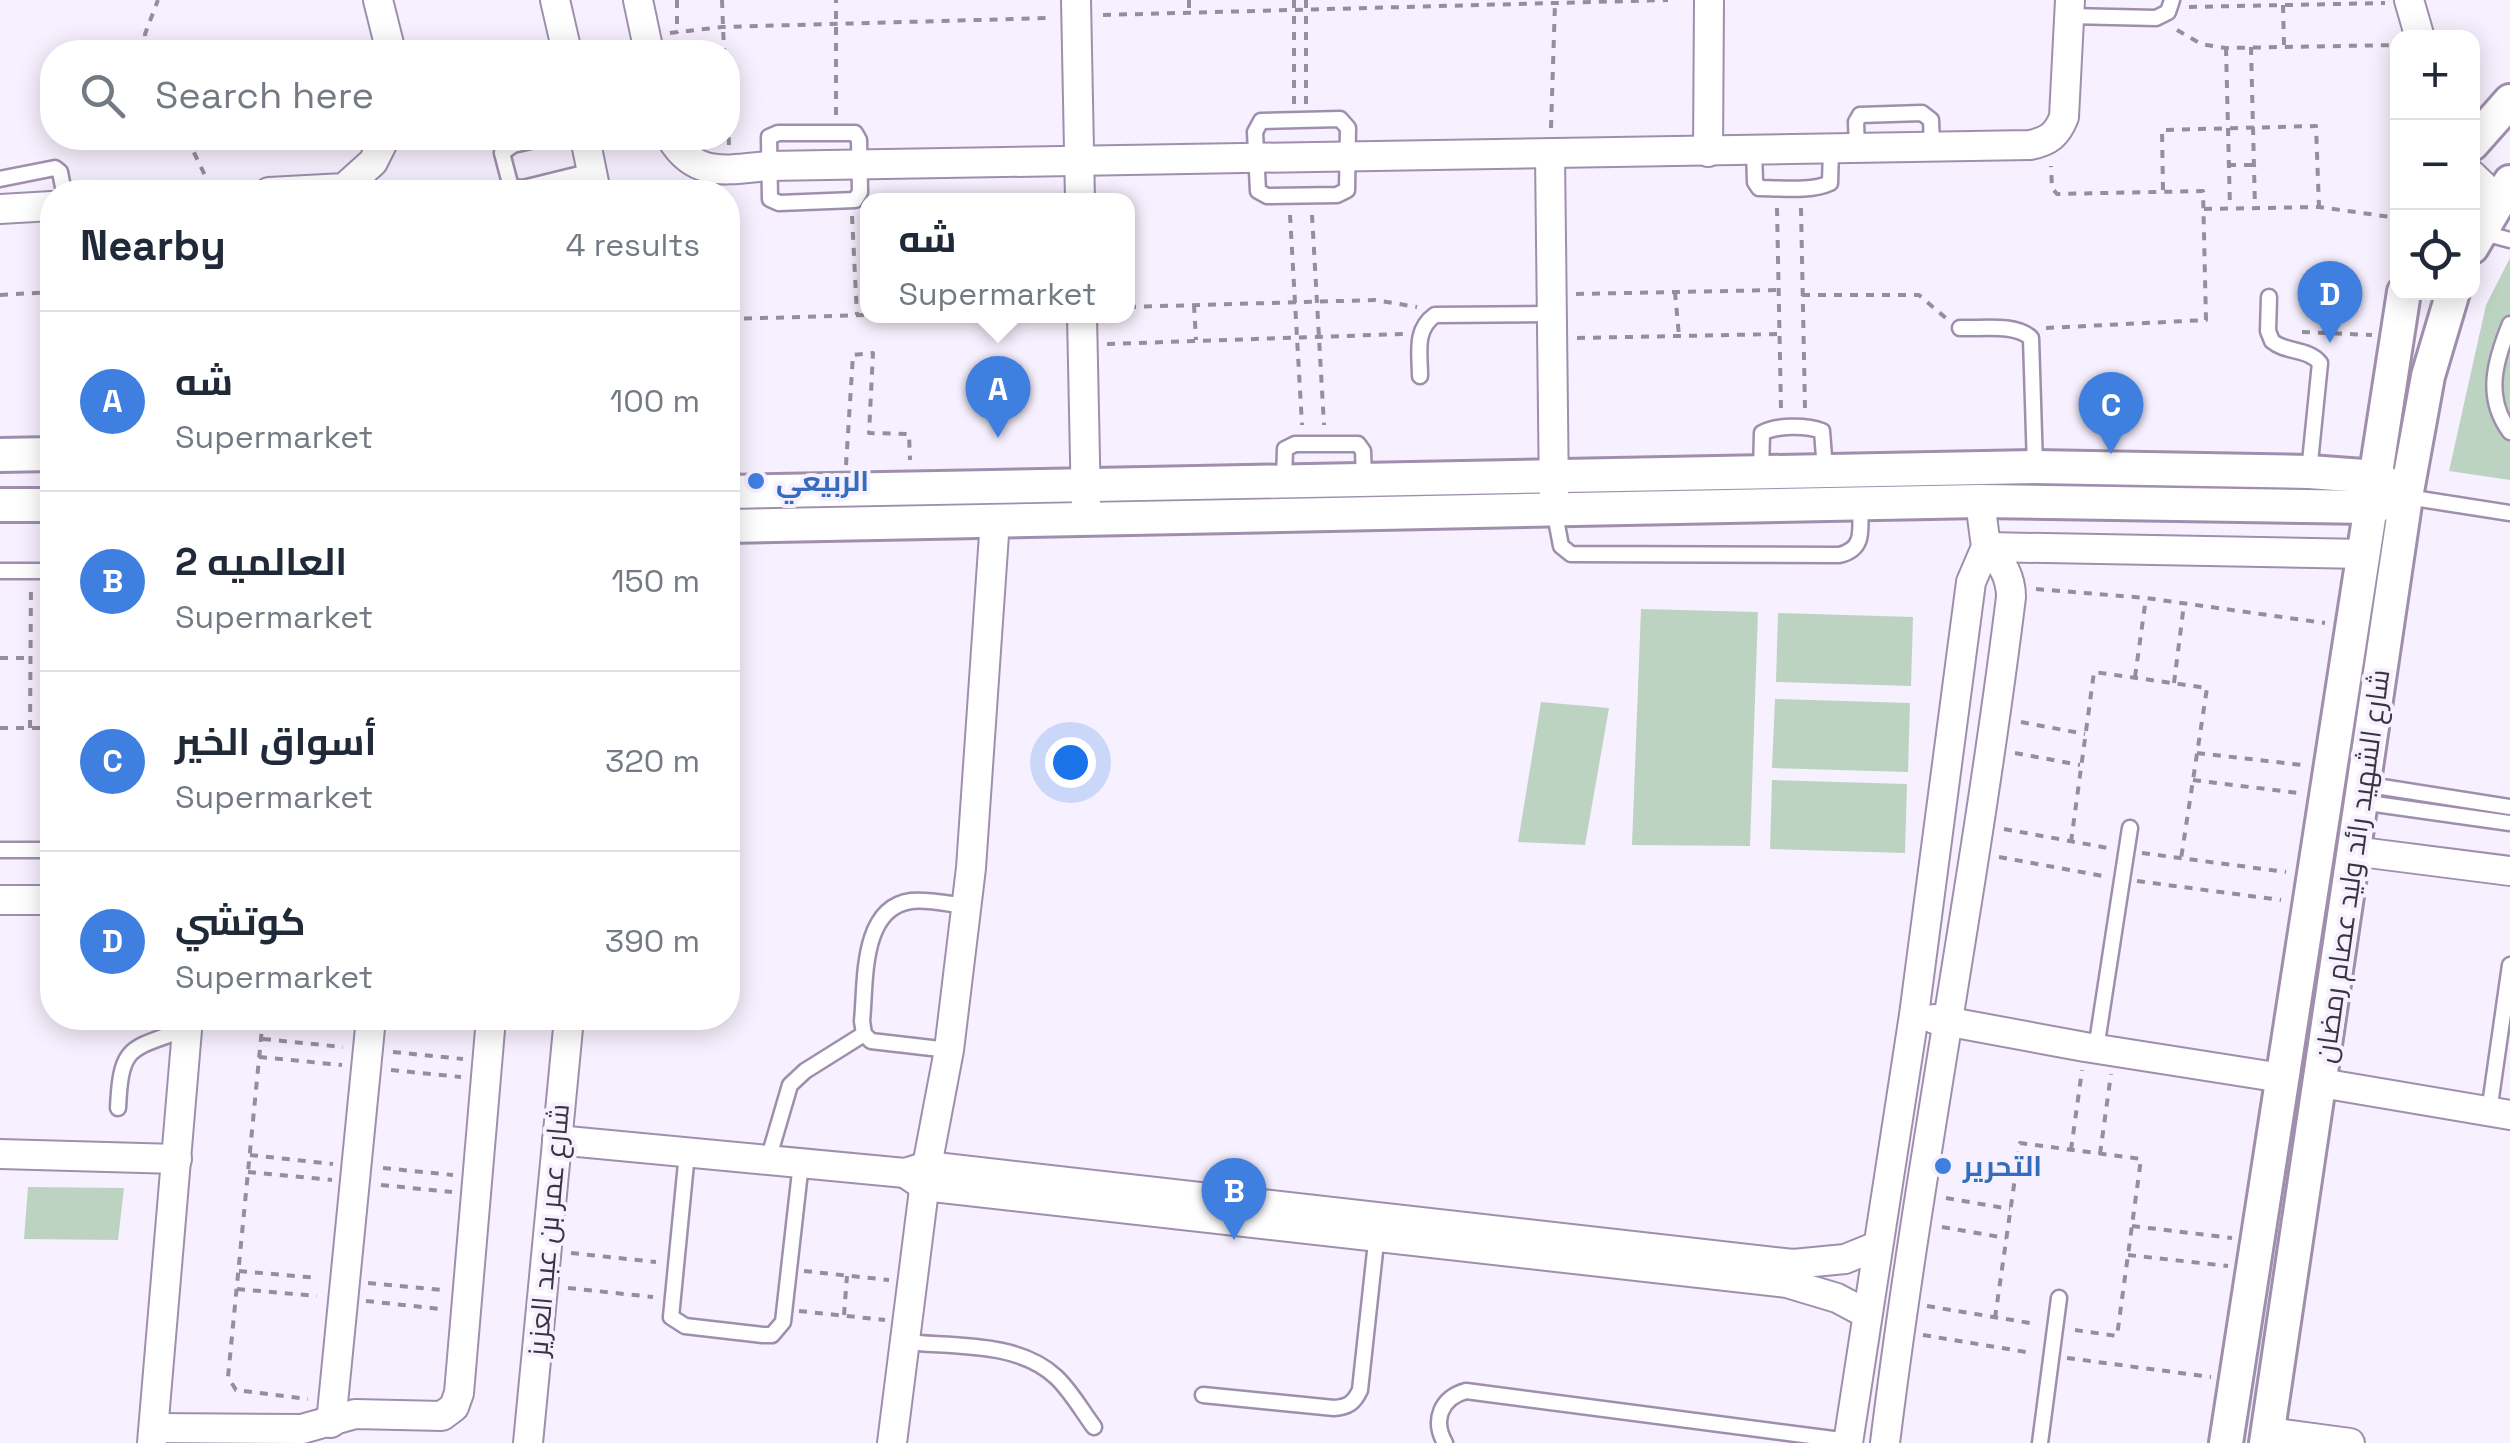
<!DOCTYPE html>
<meta charset="utf-8">
<style>
body{margin:0;font-family:"Space Grotesk",Cairo,sans-serif;background:#f6f6f7;color:#1f2937}
.controls{position:absolute;right:30px;top:30px;display:grid;overflow:hidden;border-radius:20px;box-shadow:0 5px 25px #0003}
.controls button{width:90px;height:90px;display:grid;place-items:center;padding:0;border:0;border-bottom:2px solid #e0e1e3;background:#fff;color:#1f2937;font:50px sans-serif}
.you{position:absolute;left:1070px;top:762px;width:35px;height:35px;margin:-25px;border:8px solid #fff;border-radius:50%;background:#1a73e8;box-shadow:0 0 0 15px #1a73e833}
.badge{display:grid;place-items:center;width:65px;height:65px;border-radius:50%;background:#1a73e8;color:#fff;font-size:32px;font-weight:700}
.pin{position:absolute;translate:-50% -82px;filter:drop-shadow(0 2px 5px #0008)}
.pin::after{content:'';position:absolute;top:52px;width:35px;height:30px;background:inherit;clip-path:polygon(0 0,100% 0,50% 100%)}
.popup{position:absolute;left:860px;top:193px;width:275px;height:130px;box-sizing:border-box;display:grid;place-content:center;border-radius:20px;background:#fff;filter:drop-shadow(0 2px 8px #0005);font-size:32px;white-space:nowrap;color:#747a83}
.popup b{font-size:38px;color:#1f2937}
.popup::after{content:'';position:absolute;left:50%;top:100%;margin-left:-20px;border:20px solid transparent;border-top-color:#fff}
.list{margin:0;padding:0;list-style:none}
h2{display:flex;justify-content:space-between;align-items:center;height:130px;margin:0;padding:0 40px;font-size:42px}
h2 small{font-size:32px;font-weight:400;color:#747a83}
.list li{display:grid;grid-template-columns:65px 1fr auto;gap:30px;align-items:center;box-sizing:border-box;height:180px;padding:0 40px;border-top:2px solid #e0e1e3}
.list b{display:block;font-size:38px;white-space:nowrap}
.list p{margin:0;font-size:32px;white-space:nowrap;color:#747a83}
.list em{font-size:32px;font-style:normal;color:#747a83}
.icon{flex:none;width:55px;height:55px;fill:none;stroke:currentColor;stroke-width:2;stroke-linecap:round;stroke-linejoin:round}
.map{position:relative;flex:none;width:2510px;height:1443px;overflow:hidden}
.search{position:absolute;background:#fff;box-shadow:0 5px 25px #0003;left:40px;top:40px;width:700px;height:110px;display:flex;align-items:center;gap:25px;box-sizing:border-box;padding:0 35px;border-radius:40px;color:#747a83;font-size:38px}
.panel{position:absolute;background:#fff;box-shadow:0 5px 25px #0003;left:40px;top:180px;width:700px;height:850px;border-radius:40px}
.map>svg:first-child{display:block}
.green{fill:#bdd3c2}
.lines{fill:none;stroke-linecap:round;stroke-linejoin:round}
.service-casing{stroke:#9f8fad;stroke-width:19}
.minor-casing{stroke:#9f8fad;stroke-width:32}
.tertiary-casing{stroke:#9f8fad;stroke-width:38}
.path{stroke:#958e9b;stroke-width:4;stroke-dasharray:8 8;stroke-linecap:butt}
.service{stroke:#fff;stroke-width:14}
.minor{stroke:#fff;stroke-width:28}
.tertiary{stroke:#fff;stroke-width:32}
.shop-dot{fill:#3f7fe0;stroke:#f7f0fe;stroke-width:4}
.labels{text-anchor:middle;stroke-width:8;stroke-linejoin:round;paint-order:stroke}
.shop-label{font-size:28px;font-weight:bold;fill:#366cbe;stroke:#f7f0fe;text-anchor:start}
.street-label{font-size:28px;fill:#3a3340;stroke:#f7f0fe}
</style>
<div class="map">
<svg width="2510" height="1443" viewBox="0 0 2510 1443">
<rect width="100%" height="100%" fill="#f7f0fe"/>
<!-- green -->
<g class="green">
<path d="M2510,258V480L2449,471L2486,305Z"/>
<path d="M1641,609L1758,612L1750,846L1632,845Z"/>
<path d="M1778,613L1913,617L1911,686L1776,682Z"/>
<path d="M1775,699L1910,703L1908,772L1772,768Z"/>
<path d="M1541,702L1609,708L1585,845L1518,842Z"/>
<path d="M1772,780L1907,784L1905,853L1770,849Z"/>
<path d="M28,1187L124,1188L118,1240L24,1239Z"/>
</g>
<g class="lines">
<defs>
<g id="service">
<path d="M2069,16L2156,18L2168,12L2172,0"/>
<path d="M1340,119L1348,128L1347,190L1337,195L1267,196L1258,191L1255,132L1261,121Z"/>
<path d="M855,133L859,140L860,192L855,200L779,203L770,199L769,137L778,133Z"/>
<path d="M544,138L513,145L502,153L511,187L523,188L592,171"/>
<path d="M1857,149L1856,122L1860,115L1922,113L1931,120L1932,147"/>
<path d="M1754,151L1755,182L1759,188C1780,188 1811,192 1830,183L1831,149"/>
<path d="M0,179L55,168L60,172L64,192"/>
<path d="M2480,232L2510,240"/>
<path d="M2269,297L2268,331L2272,341C2286,353 2308,348 2320,363L2309,472"/>
<path d="M2510,324C2495,361 2484,397 2510,432"/>
<path d="M1960,328C1981,329 2015,323 2031,338L2035,467"/>
<path d="M1420,376C1420,353 1414,330 1435,315L1552,314"/>
<path d="M1761,472L1762,433C1776,425 1807,425 1822,431L1825,470"/>
<path d="M1284,481L1285,449L1295,444H1358L1363,451L1364,479"/>
<path d="M2407,497L2510,513"/>
<path d="M1554,509L1561,546L1571,554L1839,555C1866,549 1860,528 1860,505"/>
<path d="M0,571H52"/>
<path d="M2363,784L2510,807"/>
<path d="M2361,802L2510,823"/>
<path d="M0,850H42L52,854"/>
<path d="M2096,1049L2130,828"/>
<path d="M949,1050L871,1041L864,1034L862,1021C866,983 860,908 911,901C928,899 948,904 966,906"/>
<path d="M118,1108C121,1043 130,1050 188,1028"/>
<path d="M2489,1112L2510,965"/>
<path d="M687,1153L671,1317L685,1326L763,1335H772L783,1322L801,1163"/>
<path d="M768,1160L790,1085L805,1071L864,1034"/>
<path d="M905,1342C953,1347 1018,1341 1056,1377C1071,1391 1082,1411 1094,1427"/>
<path d="M1203,1395L1334,1408C1348,1407 1354,1403 1360,1390L1377,1233"/>
<path d="M1445,1443C1432,1420 1441,1398 1466,1391L1849,1441"/>
<path d="M2040,1443L2059,1298"/>
</g>
<g id="minor">
<path d="M378,0L391,52"/>
<path d="M555,0L567,52"/>
<path d="M638,0L649,52"/>
<path d="M1076,0L1080,200"/>
<path d="M2409,0L2420,38"/>
<path d="M585,138L596,192"/>
<path d="M671,138C695,178 726,170 768,166L2030,145C2049,141 2057,135 2064,117L2070,0"/>
<path d="M1708,152L1709,0"/>
<path d="M1550,154L1554,498"/>
<path d="M2472,175L2498,200"/>
<path d="M269,192L344,188L373,162L385,138"/>
<path d="M0,209L52,206"/>
<path d="M1082,316L1086,507"/>
<path d="M1986,547L2365,554"/>
<path d="M2353,851L2510,871"/>
<path d="M0,900H52"/>
<path d="M1934,1019L2085,1047L2282,1078"/>
<path d="M2321,1083L2510,1115"/>
<path d="M557,1140L905,1173L927,1166L1793,1264L1845,1259L1877,1246"/>
<path d="M0,1154L177,1159"/>
<path d="M905,1173L924,1186L1787,1283L1837,1298L1867,1314"/>
<path d="M331,1423L371,1018"/>
<path d="M155,1428L302,1429L355,1414L442,1416L454,1407L459,1393L491,1018"/>
<path d="M2268,1432L2350,1443"/>
<path d="M152,1443L188,1018"/>
<path d="M528,1443L569,1018"/>
<path d="M892,1443L927,1166L949,1050L971,868L995,520"/>
<path d="M1848,1443L1914,1015L1971,582L1986,547L1980,501"/>
<path d="M1885,1443C1920,1160 1976,880 2011,597C2011,577 2001,560 1986,547"/>
</g>
<g id="tertiary">
<path d="M2472,144L2510,101"/>
<path d="M2472,247L2510,182"/>
<path d="M0,455L52,454"/>
<path d="M728,492L2035,467L2309,472L2377,477L2406,497"/>
<path d="M0,505H52"/>
<path d="M728,526L1980,501L2372,507L2406,497"/>
<path d="M2226,1443L2404,292"/>
<path d="M2266,1443L2406,497L2428,376L2453,292"/>
</g>
</defs>
<!-- service casing -->
<use href="#service" class="service-casing"/>
<!-- minor casing -->
<use href="#minor" class="minor-casing"/>
<!-- tertiary casing -->
<use href="#tertiary" class="tertiary-casing"/>
<!-- path -->
<g class="path">
<path d="M677,0V33"/>
<path d="M722,0L724,52"/>
<path d="M1189,0V13"/>
<path d="M2283,5L2284,45"/>
<path d="M2189,7L2385,3"/>
<path d="M1103,15L1668,0"/>
<path d="M2177,30L2201,44L2226,48L2398,45"/>
<path d="M670,33L722,27L1050,18"/>
<path d="M2251,47L2255,208"/>
<path d="M2226,48L2230,208"/>
<path d="M147,52L145,34L158,0"/>
<path d="M1294,104V0"/>
<path d="M1306,104V0"/>
<path d="M836,115V0"/>
<path d="M728,121L729,146"/>
<path d="M1551,128L1555,3"/>
<path d="M187,138L213,192"/>
<path d="M2228,165H2254"/>
<path d="M2163,190L2162,130L2316,126L2319,207"/>
<path d="M1777,208L1781,409"/>
<path d="M1801,208L1805,408"/>
<path d="M2204,209L2319,207L2398,218"/>
<path d="M1290,215L1302,425"/>
<path d="M1312,215L1324,425"/>
<path d="M852,216L857,315"/>
<path d="M1675,292L1679,336"/>
<path d="M1576,294L1777,290"/>
<path d="M0,295L52,292"/>
<path d="M1802,295H1919L1948,320"/>
<path d="M1194,305L1196,340"/>
<path d="M1128,307L1375,300L1417,307"/>
<path d="M728,319L868,315"/>
<path d="M2046,328L2206,320L2203,191L2057,194L2052,188L2051,166"/>
<path d="M2302,332L2372,335"/>
<path d="M1577,338L1780,334"/>
<path d="M1107,344L1403,334"/>
<path d="M846,465L853,355L873,353L869,433L909,434L910,460"/>
<path d="M2036,589L2146,598L2325,623"/>
<path d="M0,658H31"/>
<path d="M2135,677L2146,598"/>
<path d="M2174,683L2184,604"/>
<path d="M2021,722L2085,734"/>
<path d="M0,728H52"/>
<path d="M30,728L31,586"/>
<path d="M2015,753L2080,765"/>
<path d="M2197,753L2302,765"/>
<path d="M2193,780L2298,793"/>
<path d="M2004,829L2108,848"/>
<path d="M2071,842L2094,672L2207,688L2181,859"/>
<path d="M2142,853L2286,872"/>
<path d="M1999,857L2103,876"/>
<path d="M2137,881L2281,900"/>
<path d="M263,1018L228,1377L236,1390L308,1399"/>
<path d="M263,1039L343,1047"/>
<path d="M393,1052L463,1059"/>
<path d="M259,1057L342,1065"/>
<path d="M391,1070L461,1077"/>
<path d="M2071,1150L2082,1070"/>
<path d="M2100,1154L2111,1074"/>
<path d="M250,1155L333,1164"/>
<path d="M383,1168L453,1175"/>
<path d="M248,1172L332,1180"/>
<path d="M381,1185L452,1192"/>
<path d="M1946,1198L2010,1209"/>
<path d="M2132,1226L2232,1238"/>
<path d="M1942,1227L2006,1238"/>
<path d="M571,1253L656,1262"/>
<path d="M2128,1255L2228,1266"/>
<path d="M239,1271L318,1278"/>
<path d="M804,1271L889,1280"/>
<path d="M368,1283L443,1290"/>
<path d="M568,1288L653,1297"/>
<path d="M237,1289L317,1296"/>
<path d="M366,1301L441,1309"/>
<path d="M1927,1306L2036,1324"/>
<path d="M799,1311L885,1320"/>
<path d="M844,1315L847,1276"/>
<path d="M1995,1318L2020,1143L2141,1159L2117,1336L2075,1330"/>
<path d="M1923,1335L2032,1353"/>
<path d="M2067,1358L2211,1377"/>
</g>
<!-- service -->
<use href="#service" class="service"/>
<!-- minor -->
<use href="#minor" class="minor"/>
<!-- tertiary -->
<use href="#tertiary" class="tertiary"/>
</g>
<!-- markers -->
<g class="shop-dot">
<circle cx="756" cy="481" r="10"/>
<circle cx="1943" cy="1166" r="10"/>
</g>
<g class="labels">
<!-- shop labels -->
<g class="shop-label">
<text x="776" y="491">الربيعي</text>
<text x="1963" y="1176">التحرير</text>
</g>
<!-- street labels -->
<g class="street-label">
<text transform="translate(2352 866) rotate(-82)" y="10">شارع الشهيد رائد وليد عصام رمضان</text>
<text transform="translate(548 1230) rotate(-85)" y="10">شارع عمر بن عبد العزيز</text>
</g>
</g>
</svg>
<div class="controls">
<button>+</button>
<button>−</button>
<button><svg class="icon" aria-label="locate" viewBox="0 0 24 24"><circle cx="12" cy="12" r="6"/><path d="M12 2v4M12 18v4M2 12h4M18 12h4"/></svg></button>
</div>
<div class="you"></div>
<div class="pin badge" style="left:998px;top:438px;background:#3f7fe0">A</div>
<div class="popup"><b>شه</b>Supermarket</div>
<div class="pin badge" style="left:1234px;top:1240px;background:#3f7fe0">B</div>
<div class="pin badge" style="left:2111px;top:454px;background:#3f7fe0">C</div>
<div class="pin badge" style="left:2330px;top:343px;background:#3f7fe0">D</div>
<div class="search"><svg class="icon" aria-label="search" viewBox="0 0 24 24"><circle cx="10" cy="10" r="6"/><path d="M15 15l6 6"/></svg>Search here</div>
<section class="panel">
<h2>Nearby<small>4 results</small></h2>
<ul class="list">
<li><span class="badge" style="background:#3f7fe0">A</span><div><b>شه</b><p>Supermarket</p></div><em>100 m</em></li>
<li><span class="badge" style="background:#3f7fe0">B</span><div><b>العالميه 2</b><p>Supermarket</p></div><em>150 m</em></li>
<li><span class="badge" style="background:#3f7fe0">C</span><div><b>أسواق الخير</b><p>Supermarket</p></div><em>320 m</em></li>
<li><span class="badge" style="background:#3f7fe0">D</span><div><b>كوتشي</b><p>Supermarket</p></div><em>390 m</em></li>
</ul>
</section>
</div>
